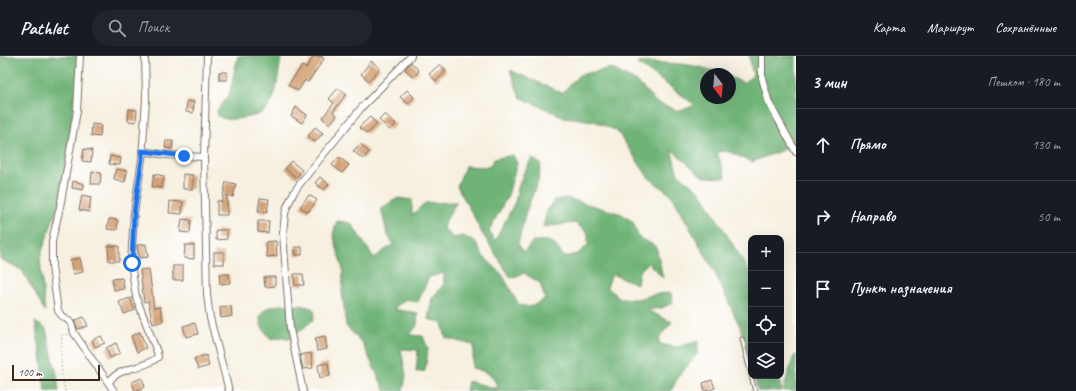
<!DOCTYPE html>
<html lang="ru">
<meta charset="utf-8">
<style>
body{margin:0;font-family:Caveat,sans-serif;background:#20242c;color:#f1f3f6}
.controls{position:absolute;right:12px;bottom:12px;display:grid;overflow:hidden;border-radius:8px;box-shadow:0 4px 16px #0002}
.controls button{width:36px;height:36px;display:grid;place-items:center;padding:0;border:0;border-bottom:1px solid #363941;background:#171b24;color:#f1f3f6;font:20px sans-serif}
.compass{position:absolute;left:700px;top:12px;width:36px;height:36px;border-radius:50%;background:#171b24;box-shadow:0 4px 16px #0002;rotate:164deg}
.scale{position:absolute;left:12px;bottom:10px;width:88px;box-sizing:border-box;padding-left:4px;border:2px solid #3b2a1e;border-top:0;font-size:11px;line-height:14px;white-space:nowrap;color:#3b2a1e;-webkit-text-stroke:3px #fff;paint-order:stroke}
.stop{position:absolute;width:12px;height:12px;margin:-9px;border:3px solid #1a73e8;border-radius:50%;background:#fff}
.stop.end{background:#1a73e8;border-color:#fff;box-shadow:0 1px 4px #0008}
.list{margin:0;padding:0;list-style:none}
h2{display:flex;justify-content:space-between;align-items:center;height:52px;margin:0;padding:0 16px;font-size:17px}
h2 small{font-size:13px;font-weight:400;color:#9ea1a6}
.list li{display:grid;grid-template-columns:26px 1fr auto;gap:12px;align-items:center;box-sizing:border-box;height:72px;padding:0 16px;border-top:1px solid #363941}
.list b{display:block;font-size:15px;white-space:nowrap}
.list em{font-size:13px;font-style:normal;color:#9ea1a6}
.icon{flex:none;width:22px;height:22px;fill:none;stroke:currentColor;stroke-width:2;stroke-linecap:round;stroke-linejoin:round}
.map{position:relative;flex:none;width:796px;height:335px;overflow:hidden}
header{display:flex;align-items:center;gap:24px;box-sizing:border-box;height:56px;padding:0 20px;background:#171b24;border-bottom:1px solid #363941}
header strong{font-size:19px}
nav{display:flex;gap:22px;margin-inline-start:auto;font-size:14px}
.search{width:280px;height:36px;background:#20242c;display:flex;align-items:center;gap:10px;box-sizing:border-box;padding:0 14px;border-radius:22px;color:#9ea1a6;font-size:15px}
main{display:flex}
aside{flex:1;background:#171b24}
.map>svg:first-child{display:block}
.forest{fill:#70b377;stroke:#566e4a}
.building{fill:#d3a073}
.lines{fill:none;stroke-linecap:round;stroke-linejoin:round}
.lane-casing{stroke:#7d6f62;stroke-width:5}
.street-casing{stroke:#7d6f62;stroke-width:8}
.path{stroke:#7d6f62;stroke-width:1;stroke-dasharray:1 3;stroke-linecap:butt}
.lane{stroke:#fff;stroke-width:3}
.street{stroke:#fff;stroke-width:6}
.route{stroke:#1a73e8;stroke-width:5}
</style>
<header>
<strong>Pathlet</strong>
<div class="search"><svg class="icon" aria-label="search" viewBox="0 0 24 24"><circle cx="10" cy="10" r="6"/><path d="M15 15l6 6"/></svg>Поиск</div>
<nav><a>Карта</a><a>Маршрут</a><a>Сохранённые</a></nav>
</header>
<main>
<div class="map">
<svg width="796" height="335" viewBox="0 0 796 335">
<rect width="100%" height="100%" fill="#fff"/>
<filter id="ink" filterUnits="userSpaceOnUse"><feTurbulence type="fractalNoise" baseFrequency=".025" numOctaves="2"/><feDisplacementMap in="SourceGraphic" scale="8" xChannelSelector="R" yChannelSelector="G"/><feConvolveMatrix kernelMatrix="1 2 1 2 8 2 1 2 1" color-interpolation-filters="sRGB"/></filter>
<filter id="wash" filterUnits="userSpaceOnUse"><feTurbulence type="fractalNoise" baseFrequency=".012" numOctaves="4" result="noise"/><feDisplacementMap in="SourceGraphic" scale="16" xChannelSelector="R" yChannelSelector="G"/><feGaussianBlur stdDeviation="0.9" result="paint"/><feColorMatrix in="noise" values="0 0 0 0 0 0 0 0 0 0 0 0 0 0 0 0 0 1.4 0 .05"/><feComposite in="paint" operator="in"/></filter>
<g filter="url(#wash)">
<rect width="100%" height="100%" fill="#f7f0e0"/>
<!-- forest -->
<g class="forest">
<path d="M0,0H79L70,79L61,141L40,201L45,256L22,214L0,203Z"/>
<path d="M238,0H282C276,19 280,51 257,59C252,61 247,61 242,62C233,63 226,65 218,60L217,55L229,39Z"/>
<path d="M749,0H796V98L785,93L752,106L727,95L717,96L726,122L703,121L671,93L678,118L700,135L751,218V308L741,273L713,213L672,140L648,121L617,75L594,65L564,61L520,41L510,14L562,37L579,19L611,12L637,26L657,47L680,55L695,49L637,7C666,6 695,7 723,18H706V42H730V21L744,27L753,19Z"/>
<path d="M513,99L517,107L508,139L489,175L495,185L515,146L518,132L523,118L532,102L541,108L538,125L526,156L518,188L524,196L532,186C551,182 554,186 564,201L578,198L588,189V177L575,167L543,171L547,155L554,144L566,142L622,158L633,166L639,182L656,190L663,222L648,207L639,216L637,228L612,218L607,231L620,243H637L655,238L671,237L673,247L661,252L647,254L672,266L660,281L659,288L677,291L698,285V297L677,323L671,335H466L468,325L498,333C494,318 484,315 472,312L474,289L460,286L446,282L442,267L428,263L432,242L444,228V217L429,221L418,246L406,243L393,253L418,257L417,269L410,279L423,280L428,293L425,315L416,316L418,294L401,293L406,320L403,335H385L362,287L346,270L342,237L343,214L333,178L337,165L351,167L374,202L393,188L387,178L381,152L398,142L412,144V159L425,147L457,146L451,155L443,171L453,182L462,180L475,185L483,200L502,218L519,249L530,251L545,243L540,227L524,217L511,222L480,174L474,161L457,130L465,110L489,111L494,103Z"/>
<path d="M279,249H300L312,252L315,256L313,264L291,283L282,281L271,283C264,275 253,262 266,253C269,251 275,250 279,249Z"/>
<path d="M35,266L46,273L57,319L59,335H45L41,299Z"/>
<path d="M796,298V335H783L793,302Z"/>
<path d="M754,320H778L782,335H758Z"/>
</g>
<g id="blocks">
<!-- building -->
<g class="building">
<path d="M314,0H321L324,3L308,26L305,24L298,35L288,29L302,10L306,12Z"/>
<path d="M371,5L380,12L369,25L361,18Z"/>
<path d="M411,6L419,15L413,21L405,13Z"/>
<path d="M440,8L446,15L436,25L429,18Z"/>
<rect x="219" y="16" width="8" height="8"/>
<path d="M338,32L346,38L333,56L337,59L330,68L322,62L334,47L329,43Z"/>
<path d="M407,34L414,41L408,48L400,41Z"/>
<path d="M187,45L194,46L193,57L186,56Z"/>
<path d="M296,51L307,59L302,67L291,60Z"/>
<path d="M129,53L137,54L136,66L128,65Z"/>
<path d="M385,58L396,68L390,74L379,64Z"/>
<path d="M370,61L377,68L367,78L359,71Z"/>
<path d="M92,68L101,69L100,81L91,80Z"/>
<path d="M315,71L323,77L315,86L308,80Z"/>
<path d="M166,85H173L172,93L165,92Z"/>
<path d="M360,88L369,96L363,103L353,95Z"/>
<path d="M84,93L92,94L91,106L82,105Z"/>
<path d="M110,100L121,102L120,109L109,108Z"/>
<path d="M339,101L349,109L342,117L332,109Z"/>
<path d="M291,105L302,114L297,122L285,113Z"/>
<path d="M116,113L127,115L125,126L114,123Z"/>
<path d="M92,116L101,117L100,128H91Z"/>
<path d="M154,118L164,120L162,132L152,131Z"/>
<path d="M183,118L193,119V133H183Z"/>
<path d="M320,121L329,128L324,134L315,127Z"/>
<path d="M73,125L84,128L83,134L72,132Z"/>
<path d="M226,126L236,128L233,141L227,139V159H217V145H222Z"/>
<path d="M82,139L91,141L89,156L79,154Z"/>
<path d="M309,139L317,144L308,156L300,151Z"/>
<path d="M260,142L269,143L267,156L258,155Z"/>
<path d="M170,145L183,146L182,158L169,157Z"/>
<path d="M109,163L118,164L117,174L107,173Z"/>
<path d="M182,163L191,164L190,177L180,176Z"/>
<path d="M258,165H269L268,177L258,176Z"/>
<path d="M216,174H227V183L216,184Z"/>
<path d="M276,185L277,200L267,201L266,186Z"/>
<path d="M146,188L148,201L139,202L137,189Z"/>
<path d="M185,189H194V203L184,202Z"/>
<path d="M108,190H119V205H109Z"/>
<rect x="295" y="191" width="7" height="8"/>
<rect x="214" y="196" width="10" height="12"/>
<path d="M80,202L83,216L73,218L70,204Z"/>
<rect x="173" y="210" width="10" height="14"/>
<path d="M149,213L154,252L160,251L163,265L153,268L148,245L144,246L140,214Z"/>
<path d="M219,218H229L230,227L220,228Z"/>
<path d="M294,218H303L304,229H295Z"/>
<path d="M264,221H275V230L265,231Z"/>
<path d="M122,222L124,233L114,234L112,223Z"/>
<path d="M130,242L135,254L124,258L119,246Z"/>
<path d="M231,250L232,260L221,262L220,251Z"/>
<path d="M84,261L88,270L78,273L74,265Z"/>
<path d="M195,267L198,278L186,281L183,270Z"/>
<path d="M140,276L146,292L137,296L131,280Z"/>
<path d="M101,280L105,287L95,291L92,284Z"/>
<path d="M325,280L327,293L317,295L315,282Z"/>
<path d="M116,287L120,297L110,302L106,292Z"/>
<path d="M311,297L313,312L303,313L300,299Z"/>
<path d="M206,299L209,310L198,313L194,303Z"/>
<path d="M328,307L330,320L320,322L318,309Z"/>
<path d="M142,322L145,331L135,335L132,326Z"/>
<path d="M712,324L715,332L705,335L703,327Z"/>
</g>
</g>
</g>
<g filter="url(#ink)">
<use href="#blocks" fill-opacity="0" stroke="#7d6f62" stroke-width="1"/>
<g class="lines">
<defs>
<g id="lane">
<path d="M742,283L751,319"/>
<path d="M751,320L755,335"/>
</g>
<g id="street">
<path d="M80,0L77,55L60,151L52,185V211L58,255C66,267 70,259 74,277L114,335"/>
<path d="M207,0L204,101L207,239L210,262L229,335"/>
<path d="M762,0V22L769,47L796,96"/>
<path d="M142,95L166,99L204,101"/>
<path d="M109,326C119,310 144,314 158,301L157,296L136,241L131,207L134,157L142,103L146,43L145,0"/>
<path d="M303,335L290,273L283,177L285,158L287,151L294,136L302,125L362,51L411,0"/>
</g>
</defs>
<!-- lane casing -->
<use href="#lane" class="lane-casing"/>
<!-- street casing -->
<use href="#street" class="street-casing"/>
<!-- path -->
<path class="path" d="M65,335C61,317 60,298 62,279L68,278"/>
<!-- lane -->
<use href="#lane" class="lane"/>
<!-- street -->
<use href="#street" class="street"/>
</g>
</g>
<g class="lines" filter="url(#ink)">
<!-- route -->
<path class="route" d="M132,207L134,157L142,103V95L184,100"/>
</g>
</svg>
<div class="controls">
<button>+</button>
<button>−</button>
<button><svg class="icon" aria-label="locate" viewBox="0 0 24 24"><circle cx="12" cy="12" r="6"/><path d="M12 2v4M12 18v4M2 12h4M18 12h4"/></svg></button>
<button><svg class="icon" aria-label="layers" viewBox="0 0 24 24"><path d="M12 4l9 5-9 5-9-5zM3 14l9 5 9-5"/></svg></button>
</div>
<svg class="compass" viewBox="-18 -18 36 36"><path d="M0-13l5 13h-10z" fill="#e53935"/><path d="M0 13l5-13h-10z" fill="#9ea1a6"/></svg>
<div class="scale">100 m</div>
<div class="stop" style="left:132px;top:207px"></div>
<div class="stop end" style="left:184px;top:100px"></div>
</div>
<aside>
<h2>3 мин<small>Пешком · 180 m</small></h2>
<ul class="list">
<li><svg class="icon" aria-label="ahead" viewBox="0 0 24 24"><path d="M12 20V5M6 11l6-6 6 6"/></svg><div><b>Прямо</b></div><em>130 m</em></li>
<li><svg class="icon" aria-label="right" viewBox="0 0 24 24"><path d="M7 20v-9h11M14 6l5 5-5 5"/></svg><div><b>Направо</b></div><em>50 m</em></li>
<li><svg class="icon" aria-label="arrive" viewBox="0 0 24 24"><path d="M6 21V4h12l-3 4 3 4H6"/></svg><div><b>Пункт назначения</b></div></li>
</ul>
</aside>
</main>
